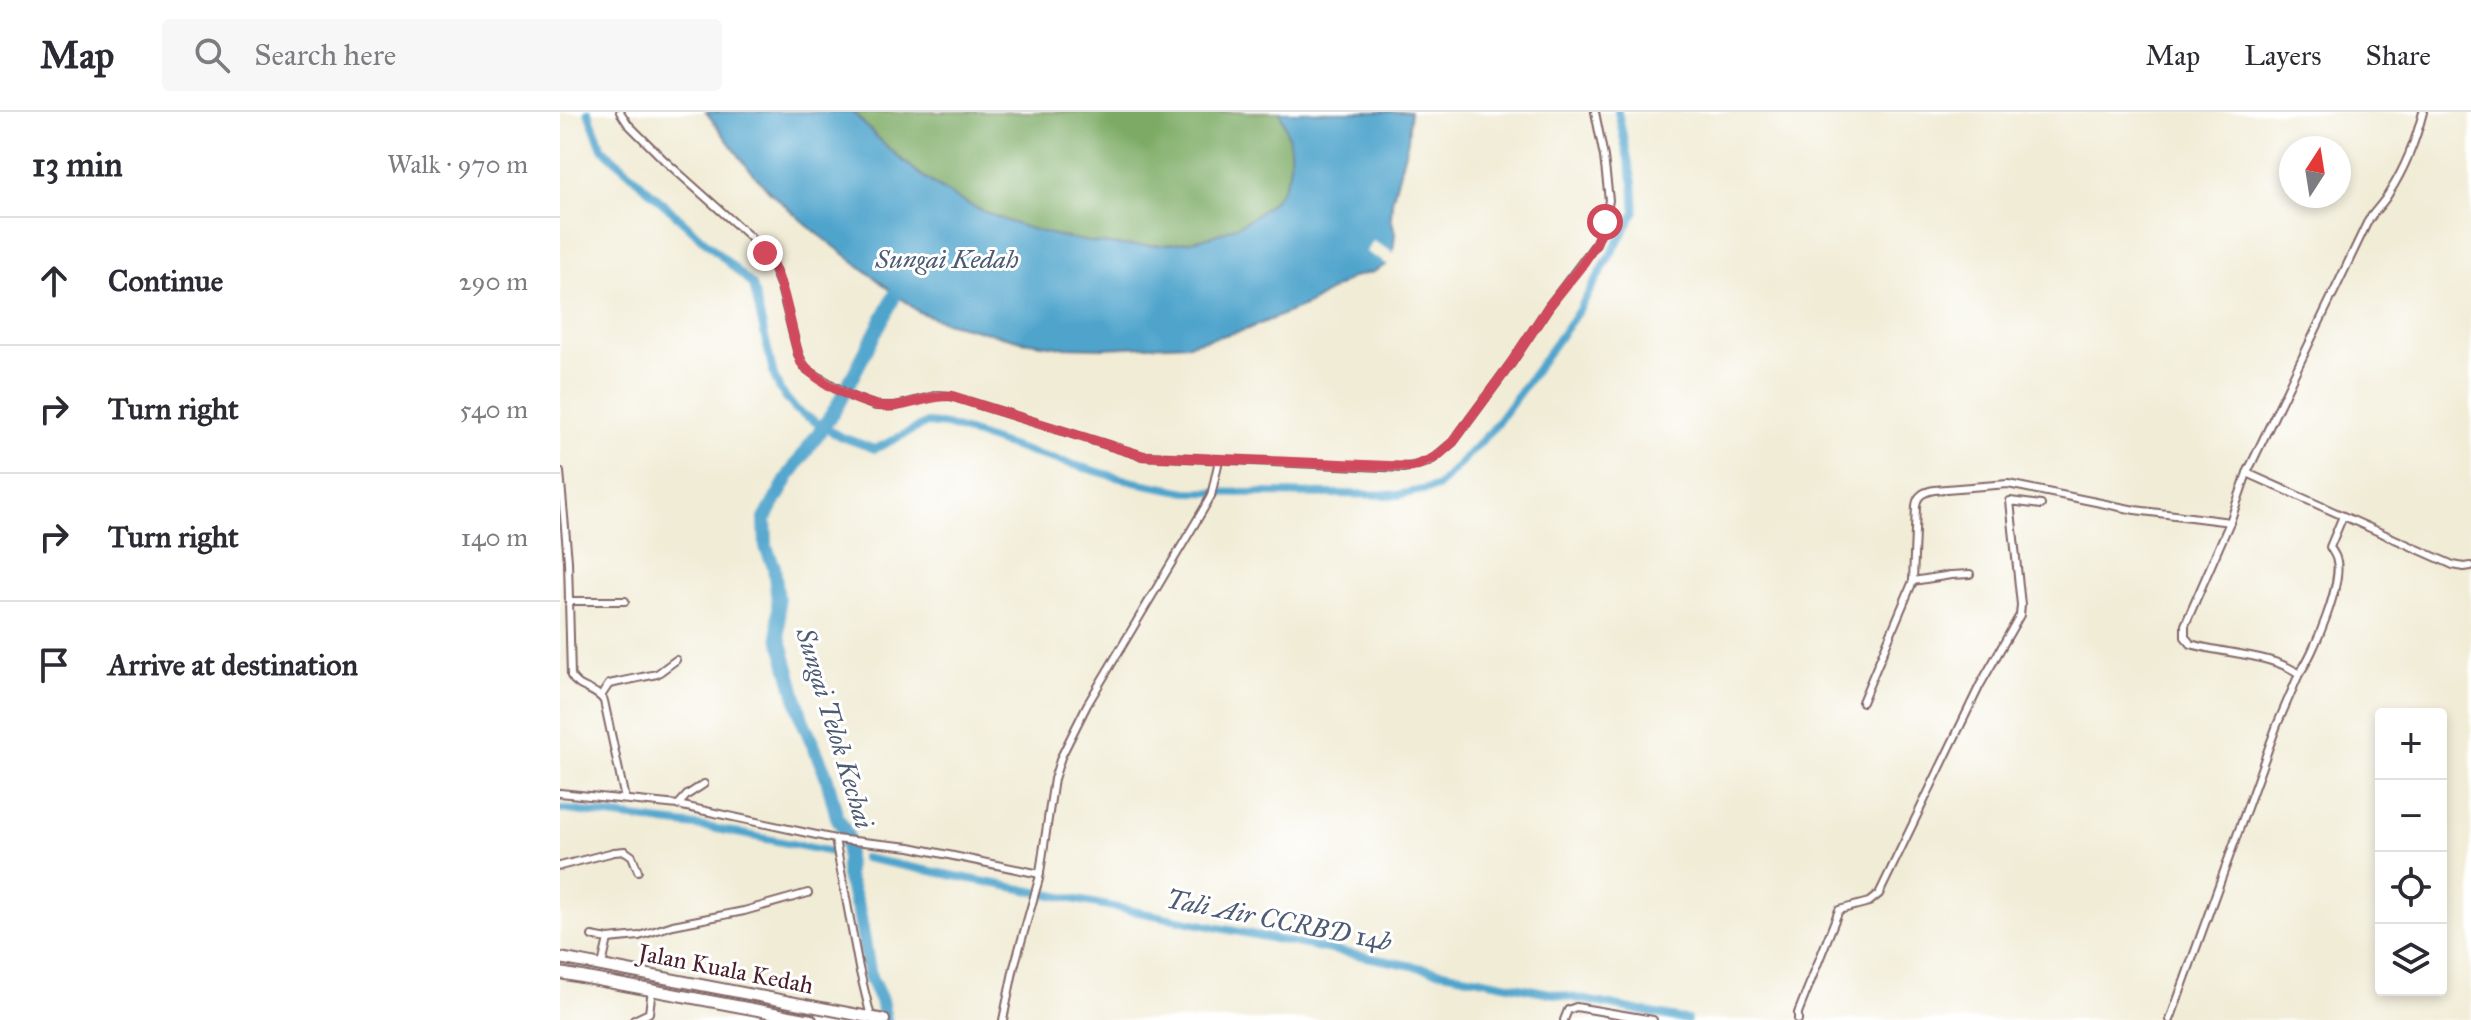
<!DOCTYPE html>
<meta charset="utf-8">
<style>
body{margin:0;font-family:"IM FELL Great Primer",serif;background:#f7f7f7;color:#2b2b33}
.controls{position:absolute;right:24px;bottom:24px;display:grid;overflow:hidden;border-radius:8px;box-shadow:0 4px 12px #0003}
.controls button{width:72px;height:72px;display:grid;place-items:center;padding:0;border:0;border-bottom:2px solid #e1e1e2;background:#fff;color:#2b2b33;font:40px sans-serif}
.compass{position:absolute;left:1719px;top:24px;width:72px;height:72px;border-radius:50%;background:#fff;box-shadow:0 4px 12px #0003;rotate:12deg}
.stop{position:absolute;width:24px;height:24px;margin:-18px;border:6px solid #d1495b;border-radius:50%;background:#fff}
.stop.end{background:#d1495b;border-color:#fff;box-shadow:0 2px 8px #0008}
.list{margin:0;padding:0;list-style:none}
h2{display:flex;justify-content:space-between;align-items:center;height:104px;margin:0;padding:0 32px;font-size:34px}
h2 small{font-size:26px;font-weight:400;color:#7c7c81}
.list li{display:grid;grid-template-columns:52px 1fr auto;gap:24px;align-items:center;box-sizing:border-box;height:128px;padding:0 32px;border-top:2px solid #e1e1e2}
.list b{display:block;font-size:30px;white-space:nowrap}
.list em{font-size:26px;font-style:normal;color:#7c7c81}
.icon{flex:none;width:44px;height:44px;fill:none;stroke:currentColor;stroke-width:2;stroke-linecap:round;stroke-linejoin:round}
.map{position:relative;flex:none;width:1911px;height:908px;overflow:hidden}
header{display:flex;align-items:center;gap:48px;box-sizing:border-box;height:112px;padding:0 40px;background:#fff;border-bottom:2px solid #e1e1e2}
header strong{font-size:38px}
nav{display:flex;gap:44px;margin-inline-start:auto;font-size:28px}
.search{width:560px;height:72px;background:#f7f7f7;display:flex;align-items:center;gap:20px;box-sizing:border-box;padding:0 28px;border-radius:8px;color:#7c7c81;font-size:30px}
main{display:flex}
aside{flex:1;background:#fff}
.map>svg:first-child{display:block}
.forest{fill:#7dab65;stroke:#646548;stroke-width:2}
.water{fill:#50a4cc;stroke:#4d627c;stroke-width:2}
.pier{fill:#f1ecd6}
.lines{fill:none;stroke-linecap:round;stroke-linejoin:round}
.canal{stroke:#50a4cc;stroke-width:8}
.river{stroke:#50a4cc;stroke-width:14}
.street-casing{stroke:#846767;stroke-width:10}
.primary-casing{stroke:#846767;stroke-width:14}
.street{stroke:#fff;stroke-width:6}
.primary{stroke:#fff;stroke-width:10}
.route{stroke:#d1495b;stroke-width:10}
.labels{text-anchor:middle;stroke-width:6;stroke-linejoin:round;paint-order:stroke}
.street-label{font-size:24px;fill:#4a1f2b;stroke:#fff}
.water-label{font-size:26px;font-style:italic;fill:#4d5b73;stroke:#fff}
</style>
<header>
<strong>Map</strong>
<div class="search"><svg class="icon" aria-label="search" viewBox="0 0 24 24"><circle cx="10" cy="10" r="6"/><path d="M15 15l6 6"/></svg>Search here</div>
<nav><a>Map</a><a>Layers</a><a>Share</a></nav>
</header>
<main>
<aside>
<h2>13 min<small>Walk · 970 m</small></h2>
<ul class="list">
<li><svg class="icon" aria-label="ahead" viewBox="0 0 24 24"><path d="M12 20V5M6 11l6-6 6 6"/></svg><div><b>Continue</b></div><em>290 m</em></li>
<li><svg class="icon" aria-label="right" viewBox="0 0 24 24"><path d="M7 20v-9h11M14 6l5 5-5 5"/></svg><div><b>Turn right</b></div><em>540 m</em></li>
<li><svg class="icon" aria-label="right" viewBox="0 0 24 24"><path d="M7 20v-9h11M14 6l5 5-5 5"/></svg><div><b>Turn right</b></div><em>140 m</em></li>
<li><svg class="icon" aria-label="arrive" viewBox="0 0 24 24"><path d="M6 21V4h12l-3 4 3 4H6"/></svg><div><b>Arrive at destination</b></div></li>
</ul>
</aside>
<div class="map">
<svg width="1911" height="908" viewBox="0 0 1911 908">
<rect width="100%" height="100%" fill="#fff"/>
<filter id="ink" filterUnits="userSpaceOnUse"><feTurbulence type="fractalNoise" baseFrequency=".0125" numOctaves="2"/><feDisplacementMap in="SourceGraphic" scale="16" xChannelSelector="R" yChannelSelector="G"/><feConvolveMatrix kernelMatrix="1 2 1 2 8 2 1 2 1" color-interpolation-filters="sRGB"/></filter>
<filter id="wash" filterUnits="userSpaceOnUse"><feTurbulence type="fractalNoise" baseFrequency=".006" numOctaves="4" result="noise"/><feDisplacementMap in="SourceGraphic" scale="32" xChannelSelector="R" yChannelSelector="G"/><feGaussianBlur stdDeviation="1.8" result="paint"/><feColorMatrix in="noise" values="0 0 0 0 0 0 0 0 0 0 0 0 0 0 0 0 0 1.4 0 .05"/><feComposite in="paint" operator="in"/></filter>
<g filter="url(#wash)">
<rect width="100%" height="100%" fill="#f1ecd6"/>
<!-- forest -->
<path class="forest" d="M293,0H720C736,37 737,72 703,98C632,153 512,136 434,104C379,82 332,44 293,0Z"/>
<!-- water -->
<path class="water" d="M146,0H293C332,44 379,82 434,104C512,136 632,153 703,98C737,72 736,37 720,0H850V2L848,28L832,89L831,105L835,121L833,140L827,152L813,160L793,165L749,192L685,218L629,232L543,236L503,235L462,229L385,210L359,200L248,114L211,81L190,58Z"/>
<!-- pier -->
<path class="pier" d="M813,129L836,142L830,154L806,140Z"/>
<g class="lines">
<!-- canal -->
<g class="canal">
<path d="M28,0L42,36L193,173L214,264L220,278L236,298L279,324L315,337L367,311L386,313L472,341L574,370L627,380L838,383L877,375L932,318L976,258L1019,198L1075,100L1073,71L1058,0"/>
<path d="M0,697L152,716L272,740"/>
<path d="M304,746L1127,908"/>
</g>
<!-- river -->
<path class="river" d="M325,908L321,888L310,865L299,800L287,764V723L277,705L266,663L242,607L219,524L218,489L214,455L206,435L205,407L230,362L276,296L335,183L341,165"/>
</g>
</g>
<g filter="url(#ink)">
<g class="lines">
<defs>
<g id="street">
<path d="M60,0L68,12L104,48L189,124L210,148L221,175L238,242L246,257L292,285L316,294H336L378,283L391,284L583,344L844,356L869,350L893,330L952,250L989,194L1035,133L1045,110L1049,88L1044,45L1035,0"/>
<path d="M0,360L8,449L11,564C19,578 36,576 44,589L65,687"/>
<path d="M1687,361L1893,453L1904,455L1911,454"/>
<path d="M1353,469L1391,463L1410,462"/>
<path d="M9,489H65"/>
<path d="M1739,562C1753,544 1785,467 1776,446C1775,442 1772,439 1770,435L1783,404"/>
<path d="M41,584L49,572L97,562L116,548"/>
<path d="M1302,590L1353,469L1356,394C1357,383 1364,380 1374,378L1448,372L1575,398L1670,410"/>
<path d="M0,681L118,693L275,727L350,735L480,762"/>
<path d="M118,693L127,683L144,672"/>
<path d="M275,727L299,856L311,905"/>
<path d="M0,754L54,740L65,739L72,744L78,759"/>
<path d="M32,824L48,827L79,824L113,813L184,799L248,781"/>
<path d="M42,853L48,827"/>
<path d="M74,908L89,901L92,877"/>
<path d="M443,908L454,855L479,767L494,667L501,645L527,593L643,398L651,384L659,348"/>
<path d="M1004,908L1008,898L1016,895L1093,908"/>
<path d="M1238,908V901L1279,798L1309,790L1319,782L1420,573L1460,503L1461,493L1450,389L1481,393"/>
<path d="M1610,908L1717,613L1739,562C1713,542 1663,542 1631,532L1625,525V513L1670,410L1687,361L1807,111C1813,100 1823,92 1829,81C1845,56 1856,28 1863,0"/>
</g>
<g id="primary">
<path d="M0,846L324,908"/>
<path d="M0,861L251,908"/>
</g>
</defs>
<!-- street casing -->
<use href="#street" class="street-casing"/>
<!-- primary casing -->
<use href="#primary" class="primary-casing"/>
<!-- street -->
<use href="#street" class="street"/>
<!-- primary -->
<use href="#primary" class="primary"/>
</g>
</g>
<g class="lines" filter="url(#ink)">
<!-- route -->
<path class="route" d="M205,141C228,173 228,214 241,250C258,271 308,298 335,294C354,292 371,283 391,284L583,344L853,355L876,345L893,330L952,250L989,194L1022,153L1035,133L1045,110"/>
</g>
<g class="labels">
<!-- street labels -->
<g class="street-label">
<text transform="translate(166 857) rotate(11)" y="8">Jalan Kuala Kedah</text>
</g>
<!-- water labels -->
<g class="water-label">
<text x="387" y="156">Sungai Kedah</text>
<text transform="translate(275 616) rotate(73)" y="9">Sungai Telok Kechai</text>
<text transform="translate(719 808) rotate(11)" y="9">Tali Air CCRBD 14b</text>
</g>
</g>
</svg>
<div class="controls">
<button>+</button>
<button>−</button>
<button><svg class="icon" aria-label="locate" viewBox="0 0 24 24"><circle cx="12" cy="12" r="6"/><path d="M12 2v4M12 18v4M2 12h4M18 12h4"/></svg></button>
<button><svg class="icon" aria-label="layers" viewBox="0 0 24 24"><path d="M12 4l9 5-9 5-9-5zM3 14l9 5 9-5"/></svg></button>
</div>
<svg class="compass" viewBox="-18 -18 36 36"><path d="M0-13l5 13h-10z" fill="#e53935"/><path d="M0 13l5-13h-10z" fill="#7c7c81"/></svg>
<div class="stop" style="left:1045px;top:110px"></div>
<div class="stop end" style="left:205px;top:141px"></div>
</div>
</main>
